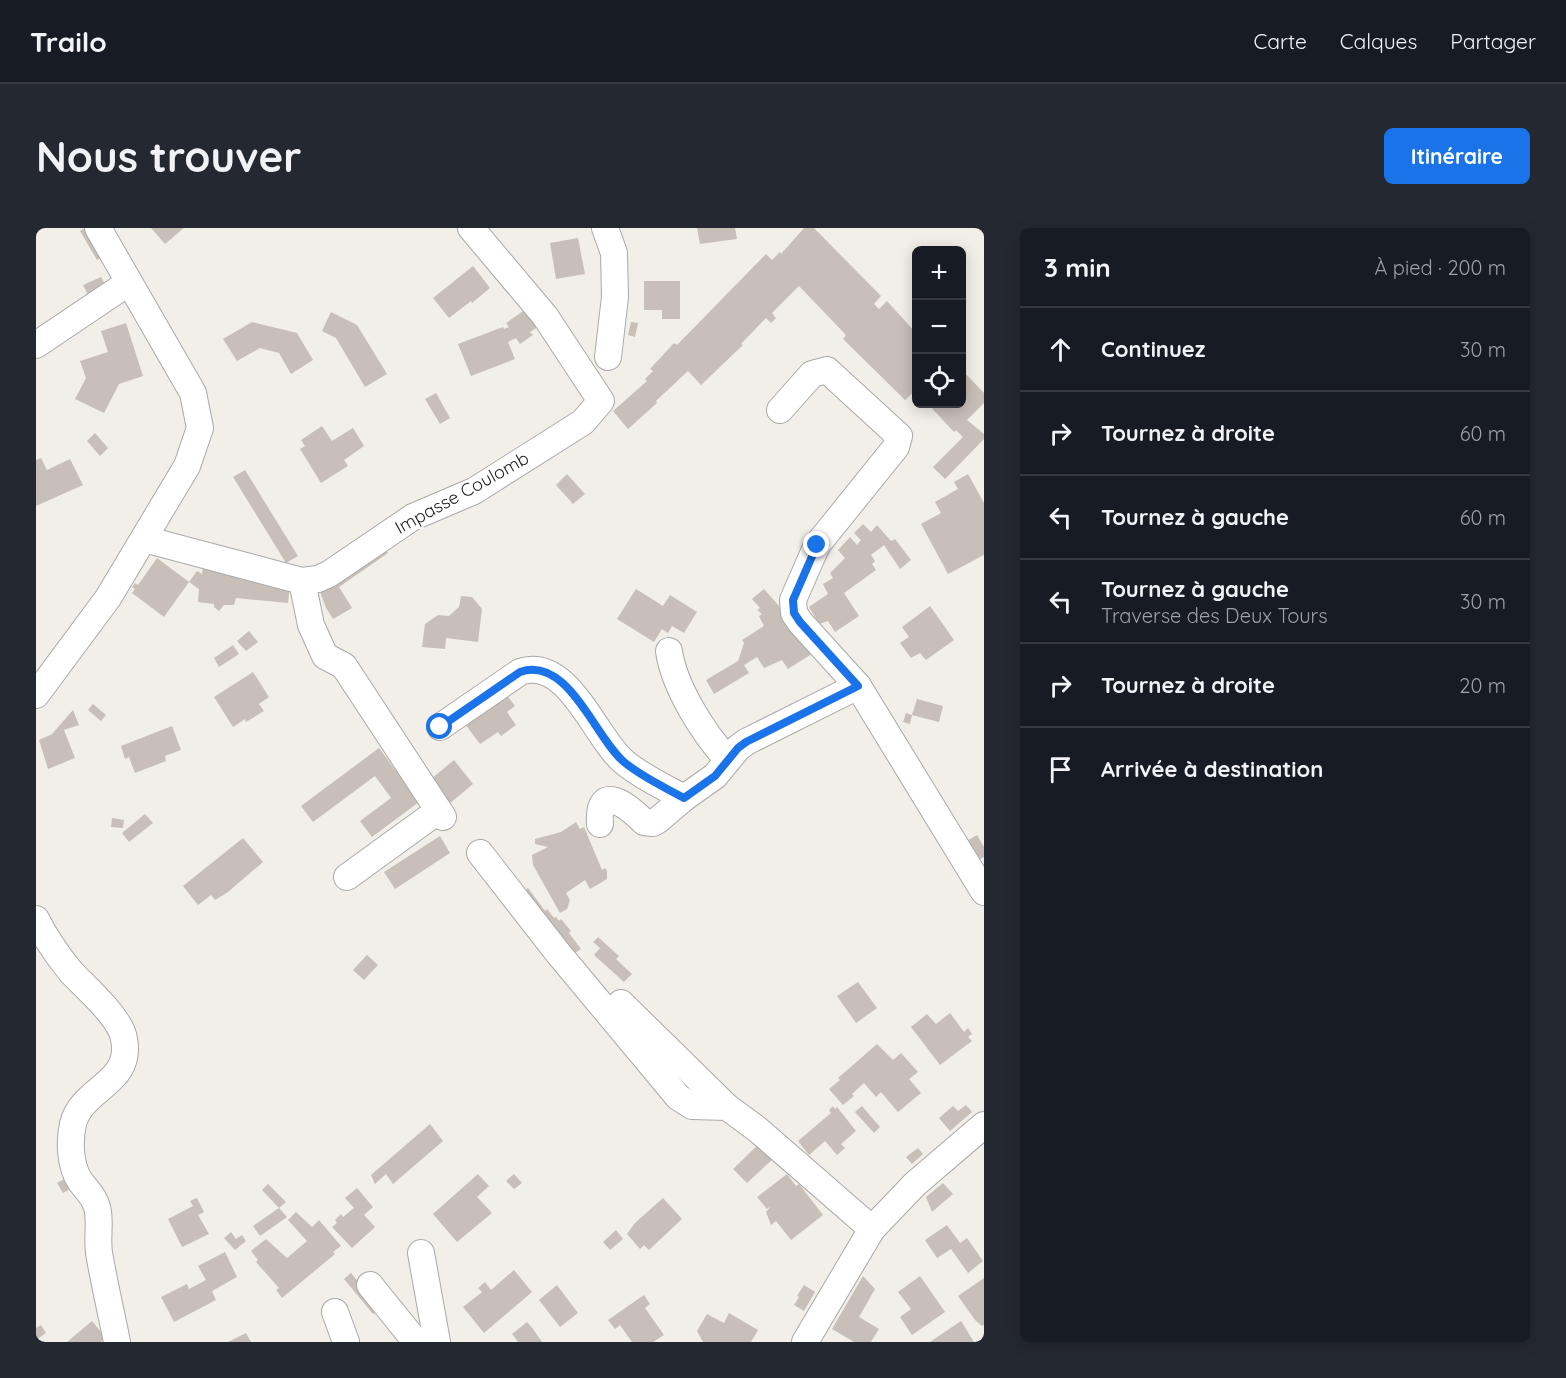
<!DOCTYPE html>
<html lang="fr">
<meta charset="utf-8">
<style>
body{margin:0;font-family:Quicksand,sans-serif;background:#242831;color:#f1f3f6}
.controls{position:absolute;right:18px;top:18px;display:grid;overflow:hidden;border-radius:9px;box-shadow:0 3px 15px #0003}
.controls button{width:54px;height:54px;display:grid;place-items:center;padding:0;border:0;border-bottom:2px solid #363941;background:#171b24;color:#f1f3f6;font:30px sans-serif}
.stop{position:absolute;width:18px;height:18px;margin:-14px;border:4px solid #1a73e8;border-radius:50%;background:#fff}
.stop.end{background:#1a73e8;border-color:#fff;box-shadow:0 2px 6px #0008}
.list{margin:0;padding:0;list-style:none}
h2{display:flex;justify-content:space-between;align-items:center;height:78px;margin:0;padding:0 24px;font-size:26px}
h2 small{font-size:20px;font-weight:400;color:#9ea1a6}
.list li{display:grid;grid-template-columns:39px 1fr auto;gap:18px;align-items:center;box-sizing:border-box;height:84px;padding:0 24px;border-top:2px solid #363941}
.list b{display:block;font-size:22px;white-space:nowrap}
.list p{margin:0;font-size:20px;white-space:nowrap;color:#9ea1a6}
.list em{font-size:20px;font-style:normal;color:#9ea1a6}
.icon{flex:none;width:33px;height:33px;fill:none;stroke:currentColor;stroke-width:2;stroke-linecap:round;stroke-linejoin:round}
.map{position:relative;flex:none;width:948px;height:1114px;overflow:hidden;border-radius:9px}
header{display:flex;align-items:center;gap:36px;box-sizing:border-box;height:84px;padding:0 30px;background:#171b24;border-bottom:2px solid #363941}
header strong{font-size:28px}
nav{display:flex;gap:33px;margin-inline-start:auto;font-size:21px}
.intro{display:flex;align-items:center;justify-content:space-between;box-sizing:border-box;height:144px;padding:0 36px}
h1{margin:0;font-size:42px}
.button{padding:15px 27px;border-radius:9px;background:#1a73e8;color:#fff;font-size:21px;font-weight:700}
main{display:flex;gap:36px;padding:0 36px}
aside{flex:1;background:#171b24;border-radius:9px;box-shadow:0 3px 15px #0003}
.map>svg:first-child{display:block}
.building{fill:#c7bfb8}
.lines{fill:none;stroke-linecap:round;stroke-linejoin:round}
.minor-casing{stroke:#a9a9a9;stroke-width:28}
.minor{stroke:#fff;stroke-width:26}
.route{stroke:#1a73e8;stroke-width:8}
.labels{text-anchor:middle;stroke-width:5;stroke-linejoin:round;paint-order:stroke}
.street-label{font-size:18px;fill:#222;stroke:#fff}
</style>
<header>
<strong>Trailo</strong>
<nav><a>Carte</a><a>Calques</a><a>Partager</a></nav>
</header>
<div class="intro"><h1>Nous trouver</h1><a class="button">Itinéraire</a></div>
<main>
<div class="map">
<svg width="948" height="1114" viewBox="0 0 948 1114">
<rect width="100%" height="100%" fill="#f2efe9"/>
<!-- building -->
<g class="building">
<path d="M49,0H52L68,28L61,32L44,3Z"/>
<path d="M115,0H148L129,16Z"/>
<path d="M661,0H699L701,11L664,16Z"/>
<path d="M768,0H778L845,68L838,76L843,81L851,73L880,105V162L869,172L807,111L810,107L763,58L736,85L740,90L735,95L730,90L705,116L707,117L665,157L652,143L620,173L621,175L592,201L577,183L611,153L609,151L617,143L614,141L638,115L641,117L730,26L736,32L744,24L745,26Z"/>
<path d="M542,10L549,46L520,51L514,15Z"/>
<path d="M437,38L454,60L436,75L435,73L413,90L397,70Z"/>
<path d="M65,49L70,58L54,71L47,57Z"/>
<path d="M608,53H644V91H626V82H608Z"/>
<path d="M493,79L505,97L494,104L497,107L484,116L480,110L472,114L479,131L435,148L422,116L467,99L468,101L473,99L470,95Z"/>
<path d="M295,84L321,97L351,146L329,159L300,110L286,103Z"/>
<path d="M216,94L261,105L277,132L255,146L243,125L224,120L201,133L187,111Z"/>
<path d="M595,94L602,95L599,109L592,107Z"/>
<path d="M90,95L107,148L83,156L68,185L39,171L50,150L44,133L72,124L65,103Z"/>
<path d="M927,143L948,165V175L931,192L948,206V211L909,251L897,239L927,209L920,202L918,204L892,176H926Z"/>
<path d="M400,165L414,190L404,196L389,171Z"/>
<path d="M286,198L296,213L317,200L328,218L308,232L312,238L285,255L264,221L269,218L265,212Z"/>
<path d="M59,205L72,220L64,228L51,213Z"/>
<path d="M5,230L11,242L34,231L47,257L0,278V232Z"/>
<path d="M209,242L262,328L250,335L197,249Z"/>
<path d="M531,246L549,266L537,276L520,257Z"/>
<path d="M932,246L948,275V327L912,346L885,296L905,285L899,274L922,261L918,254Z"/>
<path d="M827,296L835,304L841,297L855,313L859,311L875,332L864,341L848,317L835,327L839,333L836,336L840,342L808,365L823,388L799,404L792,393L783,396L773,379L792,366L787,356L797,350L794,345L809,330L802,322L814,309L821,317L825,312L818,305Z"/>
<path d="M346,317L352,325L303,359L316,380L297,391L290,380L281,356Z"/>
<path d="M121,330L153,354L128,389L96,365L99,361L96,359L99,355L102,357Z"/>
<path d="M168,330L254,356L252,375L200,370L198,377H188L183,383L178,379V376L162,374L163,361L153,354L161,343L166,346Z"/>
<path d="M600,361L627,378L634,367L661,384L648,405L636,398L632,405L626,401L618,414L581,391Z"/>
<path d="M728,361L782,422L752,441L746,432L728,440L721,429L708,437L713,445L678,466L670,452L702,433L708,415L706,412L728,398L723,388L726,386L721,382L724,380L716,371Z"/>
<path d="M425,368L436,369L446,381L442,414L410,410L409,421L386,419L389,396L402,387L413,388L423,379Z"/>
<path d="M894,378L918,412L890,432L884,425L875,430L864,415L873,409L866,399Z"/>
<path d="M213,403L222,414L210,423L201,413Z"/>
<path d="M197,417L203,426L183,439L178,430Z"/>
<path d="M217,444L233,469L223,476L228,483L210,494L209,491L197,499L178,469Z"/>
<path d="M467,462L479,478L471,484L480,497L465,508L462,504L444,516L426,492Z"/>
<path d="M881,471L907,478L903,494L876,487L874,496L867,494L870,485L876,487Z"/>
<path d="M57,476L70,487L65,493L52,482Z"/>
<path d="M37,482L43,497L28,502L39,530L12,541L3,512L16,506Z"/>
<path d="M136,498L145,522L129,528L130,533L99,545L93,529L89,531L85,518Z"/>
<path d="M343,520L383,574L336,609L324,593L355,570L339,548L277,594L265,578Z"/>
<path d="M418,532L437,556L413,576L394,552Z"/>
<path d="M109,586L117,595L93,614L86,605Z"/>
<path d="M76,590L88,592L87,600L75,599Z"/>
<path d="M540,594L544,601L548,599L566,642L569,640L571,643V651L554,661L549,652L530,665L534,672L531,681L524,685L497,637L496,627L512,619L499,616V611L525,604Z"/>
<path d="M941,607L948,619V629L941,633L929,614Z"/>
<path d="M404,608L414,625L359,661L348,644Z"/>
<path d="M207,610L227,634L192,664L179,672L175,667L162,677L147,658Z"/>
<path d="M492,660L509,683L511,681L518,690L520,689L523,693L525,691L535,703L533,705L545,721L536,727L486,664Z"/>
<path d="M562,709L583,728L580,731L596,746L588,754L558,727L564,720L557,714Z"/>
<path d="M331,727L342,737L328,752L317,742Z"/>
<path d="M822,754L841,780L820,795L801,768Z"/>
<path d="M914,785L928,804L932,800L936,806L932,809L936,813L904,837L875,799L891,786L900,796Z"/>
<path d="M841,816L857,832L865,825L882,844L873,851L885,865L862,884L845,864L840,869L828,855L816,866L818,868L807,877L793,861L804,852L802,850Z"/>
<path d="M930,877L936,884L914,903L903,890L917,878L922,883Z"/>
<path d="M797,878L799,881L801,879L820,903L805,916L809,920L801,927L789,913L773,927L762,913L795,885L793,882Z"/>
<path d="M826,878L844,899L838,905L819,884Z"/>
<path d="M394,896L407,913L357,956L350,946L339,956L335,947Z"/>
<path d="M725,914L740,928L711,955L697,941Z"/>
<path d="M882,920L887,926L876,936L870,929Z"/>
<path d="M442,946L453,958L441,969L456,985L421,1014L397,986Z"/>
<path d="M478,946L486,955L478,961L470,953Z"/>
<path d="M751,946L760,958L763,956L787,987L755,1012L740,993L735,997L730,984L735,978L731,981L721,969Z"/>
<path d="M28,951L34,961L27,965L21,955Z"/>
<path d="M907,955L917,966L896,984L890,969Z"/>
<path d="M232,956L250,974L243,980L226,962Z"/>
<path d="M321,960L337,979L328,987L339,999L316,1020L296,999L301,995L299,992L305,986L307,989L318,980L309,970Z"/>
<path d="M161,970L168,984L162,987L173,1006L146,1019L132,991L157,978L154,973Z"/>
<path d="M627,970L646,991L613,1022L608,1017L604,1021L591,1006L599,995Z"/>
<path d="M243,980L251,989L224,1008L217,998Z"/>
<path d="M260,984L276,999L283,992L305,1018L297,1024L299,1026L246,1070L240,1062L243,1060L220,1034L222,1032L215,1023L230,1011L251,1030L271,1013L252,992Z"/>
<path d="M911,997L924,1015L931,1010L947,1033L932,1045L915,1021L901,1030L889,1012Z"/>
<path d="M580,1002L587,1011L574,1022L567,1014Z"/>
<path d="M195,1004L200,1011L206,1007L210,1013L199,1022L188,1010Z"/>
<path d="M189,1024L201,1049L176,1063L180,1072L138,1094L125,1069L151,1056L153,1061L170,1052L162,1038Z"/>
<path d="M478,1042L496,1064L448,1105L427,1079L446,1064L442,1060L449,1054L455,1062Z"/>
<path d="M315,1045L345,1082L337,1086L308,1051Z"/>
<path d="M827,1048L839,1061L823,1089L843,1101L835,1114H818L796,1101Z"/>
<path d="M884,1048L909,1084L876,1107L864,1089L875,1081L862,1064Z"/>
<path d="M948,1050V1097L946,1098L939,1092L922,1068Z"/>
<path d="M521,1057L542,1085L524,1099L503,1072Z"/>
<path d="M768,1057L779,1064L768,1083L758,1077L763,1069L761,1068Z"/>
<path d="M608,1067L614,1076L609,1080L628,1107L617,1114H596L584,1097L579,1101L572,1092Z"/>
<path d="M693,1085L722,1102L715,1114H667L661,1103L671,1086L688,1095Z"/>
<path d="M56,1093L70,1110L65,1114H31Z"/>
<path d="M925,1093L938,1114H894Z"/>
<path d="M491,1094L497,1101L506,1114H482L476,1106Z"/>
<path d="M5,1097L10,1105L0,1112V1100Z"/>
<path d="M210,1105L215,1114H192Z"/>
</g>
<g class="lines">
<defs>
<g id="minor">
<path d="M569,0L578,25L579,69L572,129"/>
<path d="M0,117L92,55"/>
<path d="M744,182L776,146L791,142L863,208L860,219L781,317L757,372L758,385L764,394L822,458L948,664"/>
<path d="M108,311L266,353L282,351L293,346L377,289L438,263L547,194L565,173L509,88L435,0"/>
<path d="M266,353L275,397L289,428L308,438L407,589"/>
<path d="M633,423C638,459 668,506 692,532"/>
<path d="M0,467L72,370L151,238L164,200L157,165L62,0"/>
<path d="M404,499L484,444C532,427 559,510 588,534C606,549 628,559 648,570"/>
<path d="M564,596C561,552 593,579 608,594L617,595L622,592L648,570L679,548L702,520L710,514L822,458"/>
<path d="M444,625L522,725L642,869L656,878L691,879L721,901L836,1001"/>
<path d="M311,649L402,583"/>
<path d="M0,691C9,709 22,728 35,744C50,760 85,790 88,811C97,856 46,859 37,896C33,913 34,938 44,953C52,964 60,970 62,984C64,997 61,1011 63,1025C68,1054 75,1084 81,1114"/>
<path d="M585,775L691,879"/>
<path d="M385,1025L401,1114"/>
<path d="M334,1057L380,1114"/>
<path d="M299,1084L310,1114"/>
<path d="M769,1114L836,1001L879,956L948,897"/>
</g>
</defs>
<!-- minor casing -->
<use href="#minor" class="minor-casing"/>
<!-- minor -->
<use href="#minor" class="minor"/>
</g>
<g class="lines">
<!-- route -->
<path class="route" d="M404,499L484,444C532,427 559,510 588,534C606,549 628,559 648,570L679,548L702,520L710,514L822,458L764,394L758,385L757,372L781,317"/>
</g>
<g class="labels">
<!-- street labels -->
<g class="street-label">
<text transform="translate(426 265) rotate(-29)" y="6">Impasse Coulomb</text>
</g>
</g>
</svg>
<div class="controls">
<button>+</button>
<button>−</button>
<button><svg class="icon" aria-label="locate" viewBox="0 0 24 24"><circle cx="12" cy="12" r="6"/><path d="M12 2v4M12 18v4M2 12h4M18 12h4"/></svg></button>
</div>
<div class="stop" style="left:404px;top:499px"></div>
<div class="stop end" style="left:781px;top:317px"></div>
</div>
<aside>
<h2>3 min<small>À pied · 200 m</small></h2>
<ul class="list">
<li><svg class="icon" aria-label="ahead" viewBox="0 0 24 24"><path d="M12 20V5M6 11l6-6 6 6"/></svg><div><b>Continuez</b></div><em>30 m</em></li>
<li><svg class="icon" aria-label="right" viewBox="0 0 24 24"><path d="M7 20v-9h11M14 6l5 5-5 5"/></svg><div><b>Tournez à droite</b></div><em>60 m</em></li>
<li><svg class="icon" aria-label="left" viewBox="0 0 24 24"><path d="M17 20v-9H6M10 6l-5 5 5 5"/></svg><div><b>Tournez à gauche</b></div><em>60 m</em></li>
<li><svg class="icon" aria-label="left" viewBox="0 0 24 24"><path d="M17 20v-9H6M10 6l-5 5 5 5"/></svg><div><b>Tournez à gauche</b><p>Traverse des Deux Tours</p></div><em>30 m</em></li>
<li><svg class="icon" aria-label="right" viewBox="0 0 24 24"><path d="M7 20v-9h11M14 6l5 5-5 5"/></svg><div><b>Tournez à droite</b></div><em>20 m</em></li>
<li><svg class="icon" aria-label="arrive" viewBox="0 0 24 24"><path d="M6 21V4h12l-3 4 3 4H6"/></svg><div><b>Arrivée à destination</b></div></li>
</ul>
</aside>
</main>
